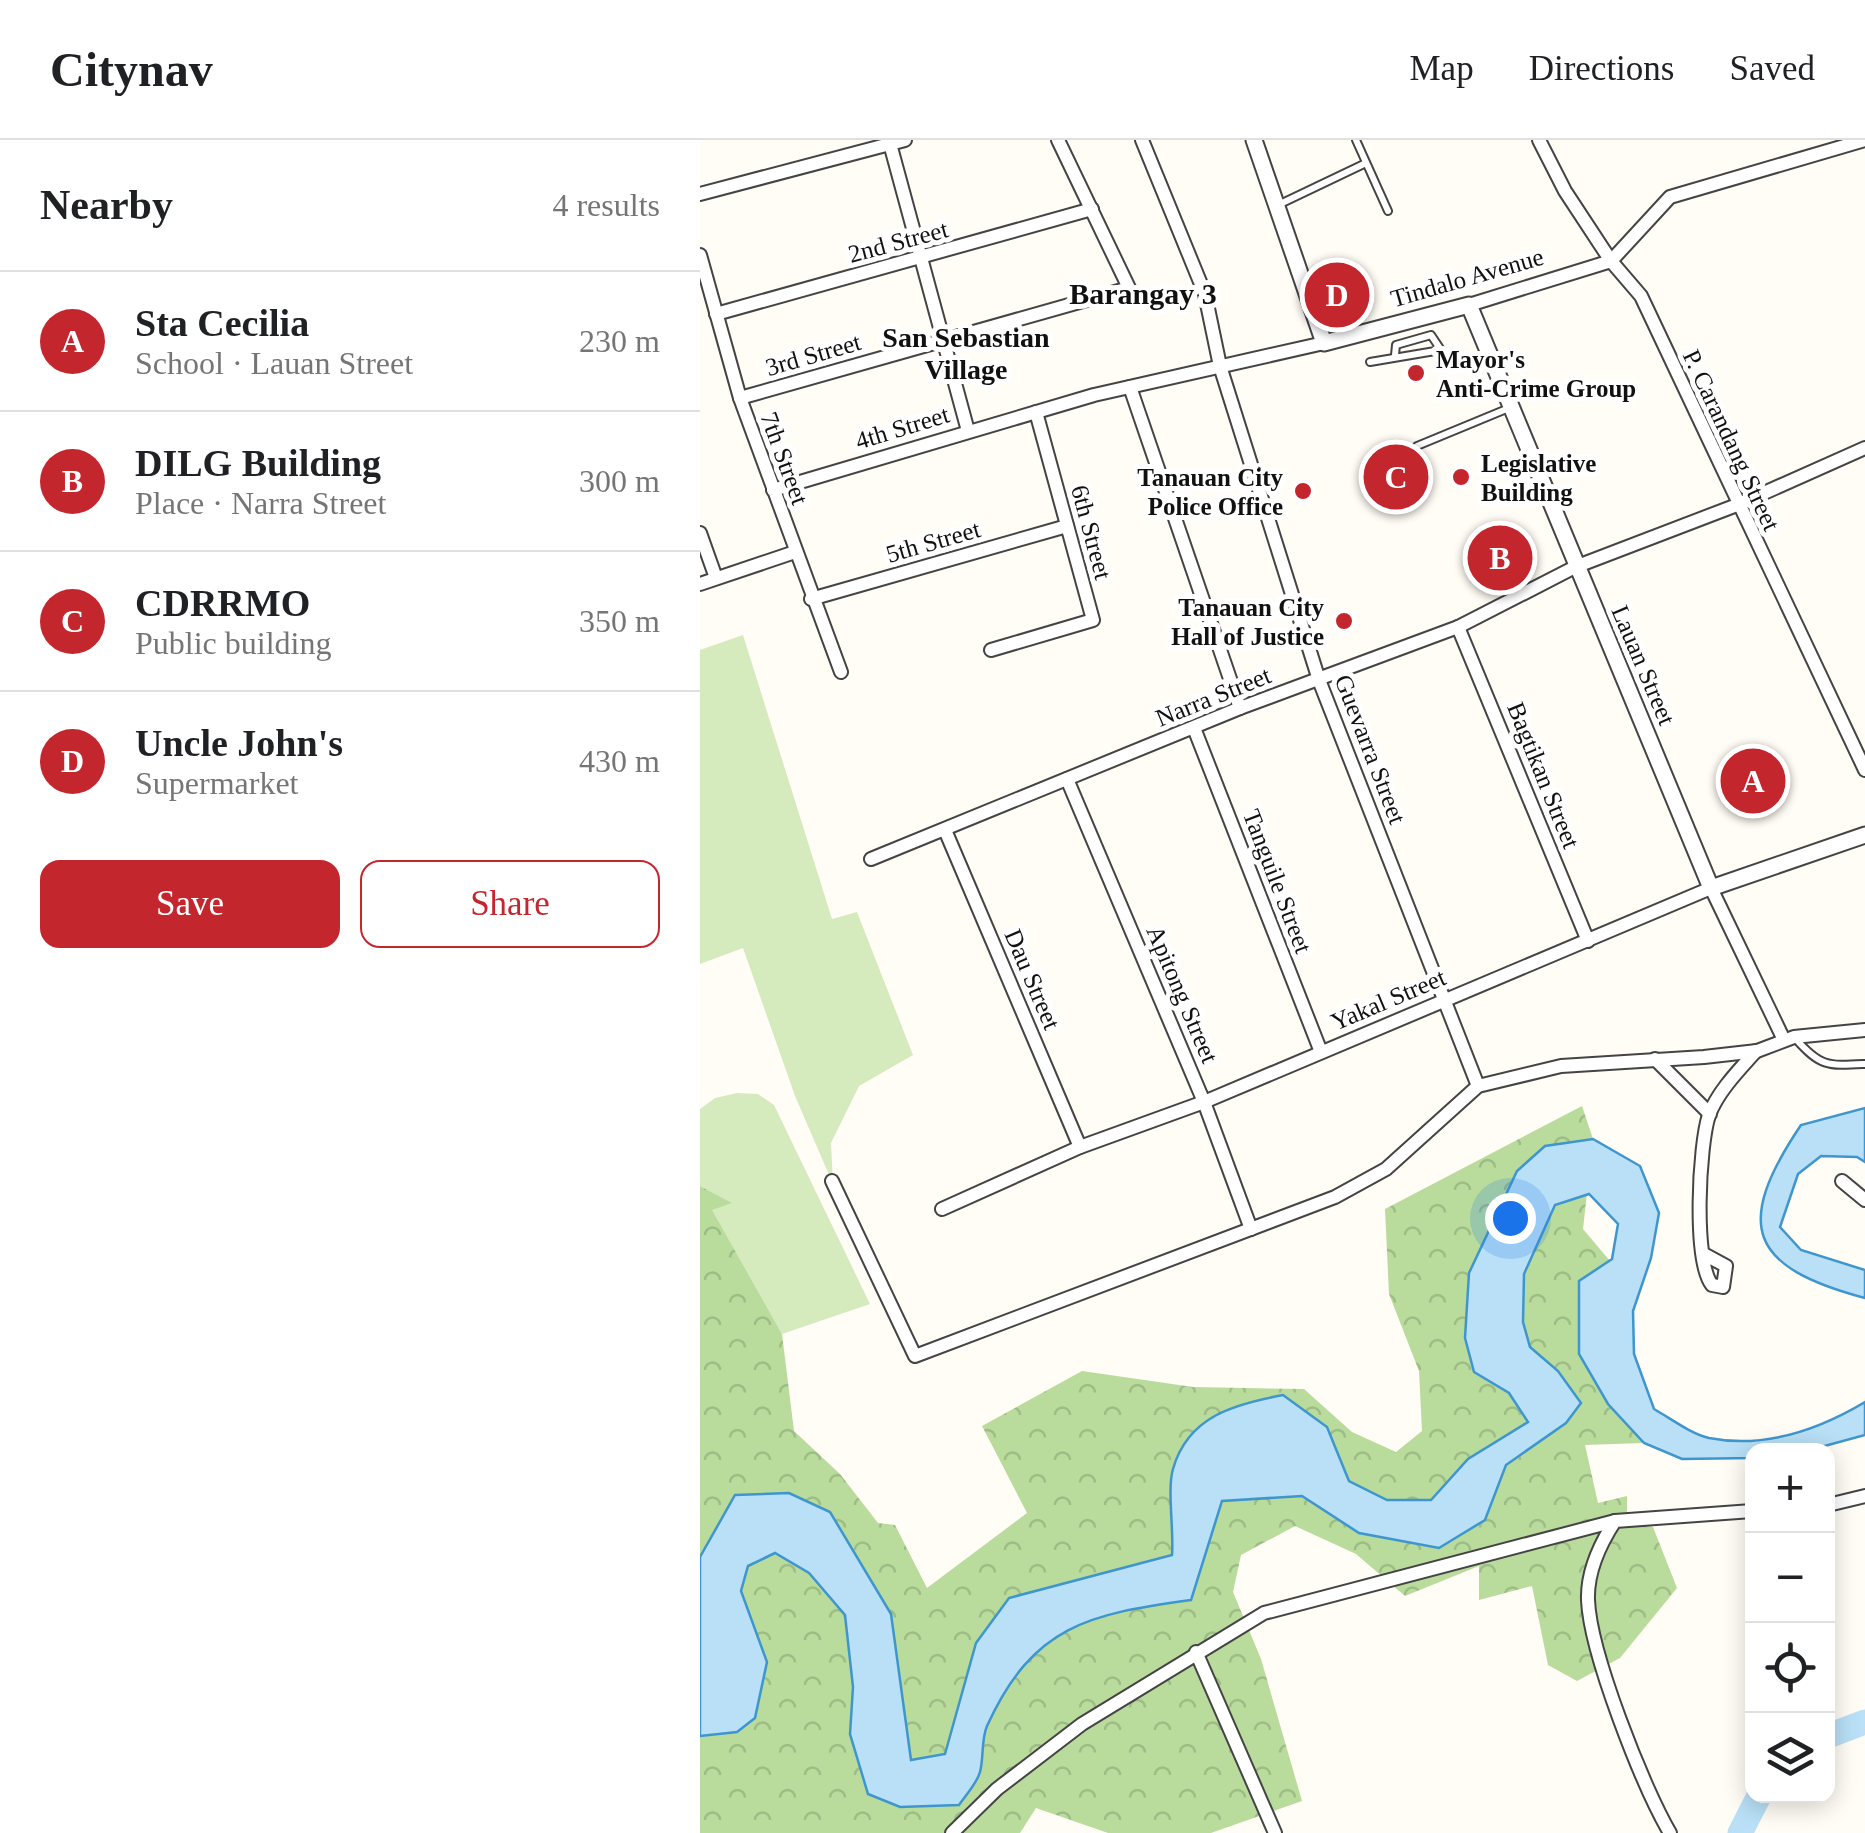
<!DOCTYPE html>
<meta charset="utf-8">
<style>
body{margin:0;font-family:Georgia,serif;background:#f6f6f6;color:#202124}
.controls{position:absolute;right:30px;bottom:30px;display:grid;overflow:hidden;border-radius:20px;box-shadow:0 5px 25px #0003}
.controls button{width:90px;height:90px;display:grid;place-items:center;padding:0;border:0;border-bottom:2px solid #e0e0e0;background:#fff;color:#202124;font:50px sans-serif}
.you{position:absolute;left:810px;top:1078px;width:35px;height:35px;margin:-25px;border:8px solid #fff;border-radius:50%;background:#1a73e8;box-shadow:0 0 0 15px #1a73e833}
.badge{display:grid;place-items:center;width:65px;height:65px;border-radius:50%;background:#c4262e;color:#fff;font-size:32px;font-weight:700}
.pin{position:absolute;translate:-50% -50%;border:5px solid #fff;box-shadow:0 2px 10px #0006}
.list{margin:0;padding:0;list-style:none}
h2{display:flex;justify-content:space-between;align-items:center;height:130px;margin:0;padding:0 40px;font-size:42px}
h2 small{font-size:32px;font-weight:400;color:#757577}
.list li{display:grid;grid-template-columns:65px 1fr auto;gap:30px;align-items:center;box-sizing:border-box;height:140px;padding:0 40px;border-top:2px solid #e0e0e0}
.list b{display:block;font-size:38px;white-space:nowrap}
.list p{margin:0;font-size:32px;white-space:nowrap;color:#757577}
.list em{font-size:32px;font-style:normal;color:#757577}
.actions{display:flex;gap:20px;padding:30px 40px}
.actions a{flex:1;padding:22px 0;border:2px solid #c4262e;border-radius:20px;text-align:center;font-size:35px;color:#c4262e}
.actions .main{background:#c4262e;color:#fff}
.icon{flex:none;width:55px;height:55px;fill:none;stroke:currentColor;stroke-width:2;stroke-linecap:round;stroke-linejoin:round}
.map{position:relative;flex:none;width:1165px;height:1693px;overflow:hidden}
header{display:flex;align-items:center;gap:60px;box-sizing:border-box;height:140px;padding:0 50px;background:#fff;border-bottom:2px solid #e0e0e0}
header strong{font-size:48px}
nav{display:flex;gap:55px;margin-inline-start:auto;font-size:35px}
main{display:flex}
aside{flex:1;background:#fff}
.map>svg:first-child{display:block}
.grass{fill:#d5ebbd}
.forest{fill:url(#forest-crowns)}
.water{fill:#b9e0f7;stroke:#3f96cf;stroke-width:2.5}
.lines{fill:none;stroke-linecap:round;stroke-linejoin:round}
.river{stroke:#b9e0f7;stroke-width:25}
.service-casing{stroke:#444;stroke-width:10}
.minor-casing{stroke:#444;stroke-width:16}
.tertiary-casing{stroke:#444;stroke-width:19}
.service{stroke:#fff;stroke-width:6}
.minor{stroke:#fff;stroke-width:12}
.tertiary{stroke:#fff;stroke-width:15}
.poi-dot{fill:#c4262e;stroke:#fff;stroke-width:4}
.labels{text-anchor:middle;stroke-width:10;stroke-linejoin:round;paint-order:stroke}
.street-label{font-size:25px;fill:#111;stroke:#fff}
.poi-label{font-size:25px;font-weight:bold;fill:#111;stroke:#fff;text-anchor:start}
.neighbourhood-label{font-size:28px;font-weight:bold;fill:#111;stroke:#fff}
.quarter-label{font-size:30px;font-weight:bold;fill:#111;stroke:#fff}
</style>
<header>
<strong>Citynav</strong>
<nav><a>Map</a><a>Directions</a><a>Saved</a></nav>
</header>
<main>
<aside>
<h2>Nearby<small>4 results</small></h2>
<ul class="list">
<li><span class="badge">A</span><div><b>Sta Cecilia</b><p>School · Lauan Street</p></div><em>230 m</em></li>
<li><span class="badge">B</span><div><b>DILG Building</b><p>Place · Narra Street</p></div><em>300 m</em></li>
<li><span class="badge">C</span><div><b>CDRRMO</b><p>Public building</p></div><em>350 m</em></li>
<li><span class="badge">D</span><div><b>Uncle John's</b><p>Supermarket</p></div><em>430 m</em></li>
</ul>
<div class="actions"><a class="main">Save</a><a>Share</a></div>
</aside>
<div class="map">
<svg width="1165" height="1693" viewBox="0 0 1165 1693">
<defs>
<pattern id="forest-crowns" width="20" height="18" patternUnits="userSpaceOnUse" patternTransform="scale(2.5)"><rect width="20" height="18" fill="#b9dc9c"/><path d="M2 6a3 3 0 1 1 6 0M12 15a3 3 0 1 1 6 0" fill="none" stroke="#9ebc85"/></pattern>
</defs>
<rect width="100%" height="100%" fill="#fffdf5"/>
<!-- grass -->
<g class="grass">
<path d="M43,495L132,779L157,772L213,915L159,946L131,1003L133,1044L95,956L43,808L0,824V510Z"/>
<path d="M37,953L58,954L74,965L170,1164L82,1194L11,1069L31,1063L0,1046V969L15,958Z"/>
</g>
<!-- forest -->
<path class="forest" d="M882,966L893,999L883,1089L910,1121L879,1142L908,1265L944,1303L885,1305L898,1363L927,1356V1380L953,1387L977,1448L920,1518L877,1541L848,1525L832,1446L779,1460V1426L705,1456L656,1414L595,1386L541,1415L533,1452L561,1519L602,1661L511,1693H408L336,1668L320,1693H0V1046L32,1063L12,1070L82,1194L94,1291L140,1334L178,1383L195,1385L227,1448L327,1373L282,1286L382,1231L493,1247L604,1249L652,1292L696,1312L722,1291L719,1231L689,1154L685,1069Z"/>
<!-- water -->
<g class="water">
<path d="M1165,968V1022L1157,1017L1121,1016L1098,1034L1080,1087L1101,1110L1165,1130V1158C1049,1127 1033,1086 1101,985Z"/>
<path d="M893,999L940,1026L959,1073L951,1118L933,1171L934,1214L954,1269C970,1278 991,1294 1009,1298C1065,1309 1118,1290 1165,1262V1295L1110,1310H1052V1318L982,1319L944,1303L908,1264L879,1214V1141L912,1119L918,1084L889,1054L855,1065L824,1134L823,1182L830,1207L858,1231L881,1263L866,1283L806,1325L785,1380L739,1408L659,1393L602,1356L522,1361L491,1460C389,1474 333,1485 287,1586C281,1600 284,1617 280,1632C277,1643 266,1655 259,1665L200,1667L168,1654L150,1594L153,1547L145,1475L109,1433L75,1413L48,1426L41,1451L67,1522L55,1578L37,1592L0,1596V1417L35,1355L89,1353L130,1372L191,1474L211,1620L245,1614L276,1503L309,1458L472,1415C474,1391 467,1349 473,1329C488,1276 535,1264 583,1255L627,1287L649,1341L687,1360H731L768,1319L828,1282L809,1253L774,1232L765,1198L769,1133L817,1031L845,1006Z"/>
</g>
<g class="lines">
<!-- river -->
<g class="river">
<path d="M1128,1596L1165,1582"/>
<path d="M1040,1693L1059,1656"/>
</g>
<defs>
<g id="service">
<path d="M656,0L688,71"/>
<path d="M578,65L666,23"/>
<path d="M670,222L741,210L731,195L696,205L695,215"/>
<path d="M717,306L809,268"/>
<path d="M1095,898C1120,927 1128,926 1165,924"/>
</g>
<g id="minor">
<path d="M189,0L268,291"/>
<path d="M442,0L505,154L520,226L619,540L778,946"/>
<path d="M839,0L865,51L911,121L941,156L1165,630"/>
<path d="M0,54L205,0"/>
<path d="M0,115L40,258L141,532"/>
<path d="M769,165L911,121L970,57L1165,0"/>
<path d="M16,174L392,69"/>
<path d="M430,247L540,568"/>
<path d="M40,258L429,148L358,0"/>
<path d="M73,350L394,255L624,203"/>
<path d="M0,393L16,438"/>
<path d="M0,444L95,412"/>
<path d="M111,459L367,386"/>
<path d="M758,487L888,801"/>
<path d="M291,510L393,480L336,272"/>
<path d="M494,588L621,912"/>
<path d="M367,639L504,962L551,1089"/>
<path d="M245,690L380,1007"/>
<path d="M171,719L540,568L758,487L875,427L1037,365L1165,308"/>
<path d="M955,919L1010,974"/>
<path d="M132,1041L215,1216L635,1057L686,1029L778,946L861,926L1004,917L1057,911L1094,897L1165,890"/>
<path d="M1142,1041L1165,1060"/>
<path d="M242,1069L380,1007L504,962L1011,748L1084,900"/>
<path d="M1002,1113L1026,1126L1023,1147L1012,1145C993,1121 999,1005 1009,975C1018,951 1040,929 1056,911"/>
<path d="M1128,1365L1165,1356"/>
<path d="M496,1512L575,1693"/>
<path d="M252,1693L297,1649L382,1584L564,1473L915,1381"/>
<path d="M970,1693C943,1647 890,1513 888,1460C887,1432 900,1404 915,1381L1052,1371"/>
</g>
<path id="tertiary" d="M554,0L624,203L769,165L1011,748L1165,695"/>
</defs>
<!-- service casing -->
<use href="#service" class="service-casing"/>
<!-- minor casing -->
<use href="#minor" class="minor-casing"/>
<!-- tertiary casing -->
<use href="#tertiary" class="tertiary-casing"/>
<!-- service -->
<use href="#service" class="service"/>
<!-- minor -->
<use href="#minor" class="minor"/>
<!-- tertiary -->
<use href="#tertiary" class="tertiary"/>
</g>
<!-- markers -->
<g class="poi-dot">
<circle cx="716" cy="233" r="10"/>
<circle cx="761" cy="337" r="10"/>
<circle cx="603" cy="351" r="10"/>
<circle cx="644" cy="481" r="10"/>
</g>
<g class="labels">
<!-- street labels -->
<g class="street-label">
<text transform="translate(198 101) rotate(-15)" y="9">2nd Street</text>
<text transform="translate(767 137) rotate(-16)" y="9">Tindalo Avenue</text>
<text transform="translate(113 214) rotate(-16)" y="9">3rd Street</text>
<text transform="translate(202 287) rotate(-17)" y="9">4th Street</text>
<text transform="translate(1032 300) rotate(65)" y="9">P. Carandang Street</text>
<text transform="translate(85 318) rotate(70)" y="9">7th Street</text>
<text transform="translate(392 392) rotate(75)" y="9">6th Street</text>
<text transform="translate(233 401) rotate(-16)" y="9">5th Street</text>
<text transform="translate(944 525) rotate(67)" y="9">Lauan Street</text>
<text transform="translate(513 556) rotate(-22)" y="9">Narra Street</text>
<text transform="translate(671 609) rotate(69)" y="9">Guevarra Street</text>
<text transform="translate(844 635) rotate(68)" y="9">Bagtikan Street</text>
<text transform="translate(578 741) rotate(69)" y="9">Tanguile Street</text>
<text transform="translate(333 839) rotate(67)" y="9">Dau Street</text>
<text transform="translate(483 854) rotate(67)" y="9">Apitong Street</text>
<text transform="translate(688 859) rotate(-23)" y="9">Yakal Street</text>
</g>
<!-- poi labels -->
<g class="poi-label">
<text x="736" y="228">Mayor's<tspan x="736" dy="29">Anti-Crime Group</tspan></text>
<text x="781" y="332">Legislative<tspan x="781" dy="29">Building</tspan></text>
<text x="583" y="346" text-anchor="end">Tanauan City<tspan x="583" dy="29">Police Office</tspan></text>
<text x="624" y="476" text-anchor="end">Tanauan City<tspan x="624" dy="29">Hall of Justice</tspan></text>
</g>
<!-- neighbourhood labels -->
<g class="neighbourhood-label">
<text x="266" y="207">San Sebastian<tspan x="266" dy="32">Village</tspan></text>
</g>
<!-- quarter labels -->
<g class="quarter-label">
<text x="443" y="164">Barangay 3</text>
</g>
</g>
</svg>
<div class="controls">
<button>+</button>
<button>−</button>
<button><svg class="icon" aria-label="locate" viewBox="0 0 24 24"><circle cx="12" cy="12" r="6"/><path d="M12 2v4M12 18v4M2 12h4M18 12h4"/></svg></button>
<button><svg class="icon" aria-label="layers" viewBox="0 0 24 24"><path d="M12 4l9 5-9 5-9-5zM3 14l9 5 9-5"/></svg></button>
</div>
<div class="you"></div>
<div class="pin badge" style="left:1053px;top:641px">A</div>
<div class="pin badge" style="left:800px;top:418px">B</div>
<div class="pin badge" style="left:696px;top:337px">C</div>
<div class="pin badge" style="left:637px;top:155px">D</div>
</div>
</main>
